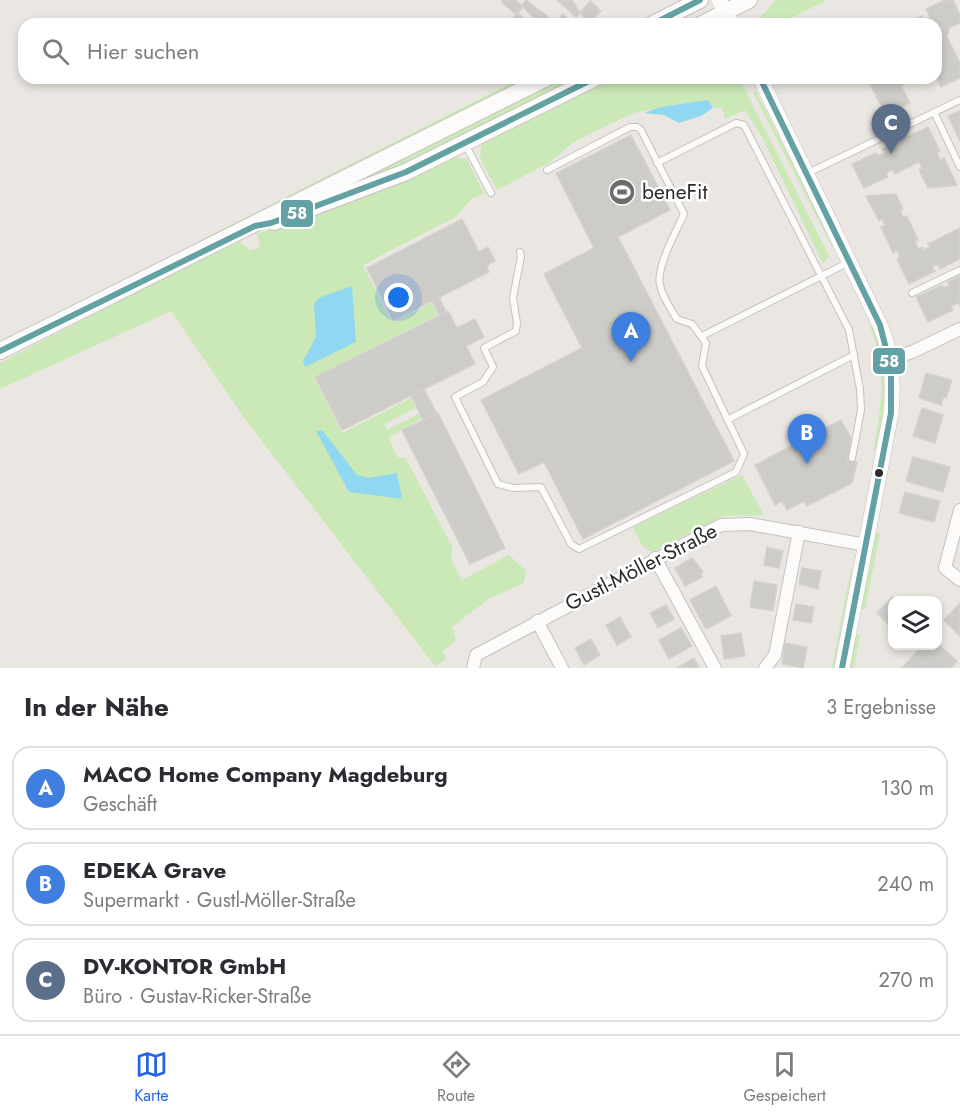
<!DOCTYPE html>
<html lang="de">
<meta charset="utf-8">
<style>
body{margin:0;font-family:Jost,sans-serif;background:#f2f2f3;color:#2b2b33}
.controls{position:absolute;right:18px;bottom:18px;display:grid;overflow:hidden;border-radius:12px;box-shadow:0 3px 9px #0003}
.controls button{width:54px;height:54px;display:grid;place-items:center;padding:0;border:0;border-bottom:2px solid #e1e1e2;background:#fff;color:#2b2b33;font:30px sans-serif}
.you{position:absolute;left:399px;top:298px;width:21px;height:21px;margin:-15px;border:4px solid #fff;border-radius:50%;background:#1a73e8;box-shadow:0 0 0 9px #1a73e833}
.badge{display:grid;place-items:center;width:39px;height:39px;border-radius:50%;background:#2563eb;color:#fff;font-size:20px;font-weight:700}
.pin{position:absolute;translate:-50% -50px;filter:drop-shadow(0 2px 3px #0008)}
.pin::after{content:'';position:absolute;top:32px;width:21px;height:18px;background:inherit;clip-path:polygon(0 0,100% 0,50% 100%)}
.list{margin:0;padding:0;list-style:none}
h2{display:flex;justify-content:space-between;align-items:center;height:78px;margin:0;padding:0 24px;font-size:26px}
h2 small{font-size:20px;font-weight:400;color:#7c7c81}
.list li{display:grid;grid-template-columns:39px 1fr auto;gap:18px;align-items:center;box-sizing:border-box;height:84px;margin:0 12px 12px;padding:0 12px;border:2px solid #e1e1e2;border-radius:18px}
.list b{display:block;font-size:22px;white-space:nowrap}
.list p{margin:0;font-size:20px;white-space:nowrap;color:#7c7c81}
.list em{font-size:20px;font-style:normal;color:#7c7c81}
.icon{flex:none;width:33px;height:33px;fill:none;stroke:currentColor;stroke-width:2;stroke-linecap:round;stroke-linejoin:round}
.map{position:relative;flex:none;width:960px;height:668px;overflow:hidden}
.search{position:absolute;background:#fff;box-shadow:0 3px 9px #0003;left:18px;right:18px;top:18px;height:66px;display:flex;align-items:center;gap:15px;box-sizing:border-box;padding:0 21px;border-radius:18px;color:#7c7c81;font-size:22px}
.sheet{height:366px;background:#fff}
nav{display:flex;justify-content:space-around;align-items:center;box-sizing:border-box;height:84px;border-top:2px solid #e1e1e2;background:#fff;font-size:16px;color:#7c7c81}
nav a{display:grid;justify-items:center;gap:3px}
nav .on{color:#2563eb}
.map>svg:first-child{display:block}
.green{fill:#cbe8b7}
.water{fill:#90d7f1}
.building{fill:#ceccc8;stroke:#d5d2cd;stroke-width:1.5}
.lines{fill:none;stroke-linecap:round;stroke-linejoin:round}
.service-casing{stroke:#c3c2c2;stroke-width:8}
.minor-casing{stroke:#c3c2c2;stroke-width:14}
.tertiary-casing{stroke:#c3c2c2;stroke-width:16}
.secondary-casing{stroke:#c3c2c2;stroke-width:18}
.service{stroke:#fcfbfa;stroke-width:6}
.minor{stroke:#fcfbfa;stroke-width:12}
.tertiary{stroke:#fcfbfa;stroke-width:15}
.secondary{stroke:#fcfbfa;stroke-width:16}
.bus-1-casing{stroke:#fff;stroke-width:10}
.bus-1{stroke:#64a1a4;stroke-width:6}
.bus-dot{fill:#2c2c2c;stroke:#fff;stroke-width:2}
.labels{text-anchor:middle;stroke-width:5;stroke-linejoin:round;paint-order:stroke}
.poi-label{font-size:21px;fill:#2c2c2c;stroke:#fff;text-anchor:start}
.street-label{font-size:21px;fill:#2c2c2c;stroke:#fff}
.line-badge{stroke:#fff;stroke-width:2}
.badge-label{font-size:16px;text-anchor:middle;font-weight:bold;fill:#fff}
</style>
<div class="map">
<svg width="960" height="668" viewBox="0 0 960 668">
<rect width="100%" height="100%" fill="#eae6e1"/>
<!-- green -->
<g class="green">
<path d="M776,0H827L779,24H755Z"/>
<path d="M521,78H529L205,242L201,240Z"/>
<path d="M561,78H580L408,164L302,204L391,163Z"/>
<path d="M610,78H739L829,256L823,264L763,139L745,110L725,119L722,108H713L708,100L633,113L575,141L550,162L497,190L480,158L482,142Z"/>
<path d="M756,91L832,243L833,249L753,93Z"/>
<path d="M455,157L467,159L484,194L472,198L457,216L363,265L392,323L432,303L437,315L314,377L342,433L411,398L415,408L385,424L387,430L419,414L421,418L388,438L398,458L405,457L453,548L451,559L462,580L509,555L526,571L524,583L490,598L452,627L456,640L443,651L446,659L435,666L245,419L171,311L0,389V363L191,264L240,242L250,251L260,247L257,234Z"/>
<path d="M872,325C890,367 885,407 877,450H873C882,407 887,368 870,327Z"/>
<path d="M742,475L764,515L723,516L652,552L642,546L633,527Z"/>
<path d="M880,533L865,610L861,609L875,534Z"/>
<path d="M852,569L835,668H832L851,569Z"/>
<path d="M856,634L860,635L854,668H850Z"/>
</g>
<!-- water -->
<g class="water">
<path d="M708,100L713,108L701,116L679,123L664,115L644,113L661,107Z"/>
<path d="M352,286L356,342L305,367L303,361L316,337L314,303L321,297Z"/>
<path d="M322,430L357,475L369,478L397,473L402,499L349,492L316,431Z"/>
</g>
<!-- building -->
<g class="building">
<path d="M503,0H516L523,7L516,15L502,2Z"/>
<path d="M526,0L546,15L551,20L550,24H540L523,7L522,5Z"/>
<path d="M572,0L580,13L576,17L558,1Z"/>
<path d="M945,0H953L960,15V23L950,27L947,37L960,63V78L941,87L936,77V24H906L922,16L924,20L930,17L926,9Z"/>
<path d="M590,1L601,11L590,22L580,13Z"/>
<path d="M518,13L525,20L521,24H516L512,19Z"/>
<path d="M563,14L571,22L574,24H554Z"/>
<path d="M867,78H917L901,86L910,103L886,115Z"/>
<path d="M960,111V141L948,116Z"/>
<path d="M928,127L940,151L937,153L940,160L944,158L957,185L928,188L919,170L922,168L919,162L895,174L893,170L889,171L886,173L888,177L864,188L852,164L876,153L878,156L884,153L882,149Z"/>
<path d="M631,135L670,210L618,237L734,461L583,539L544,462L519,474L481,400L582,348L544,274L594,248L556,173Z"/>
<path d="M896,194L903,209L900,210L903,217L907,216L918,240L915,241L918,249L922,247L924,250L930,247L928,244L960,228V259L940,269L938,264L932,267L935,271L909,284L897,259L900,257L897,251L893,253L881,227L885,225L882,219L879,221L866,196Z"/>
<path d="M462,219L479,252L488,247L495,261L486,266L489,272L393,321L367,268Z"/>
<path d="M960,276V306L958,303L951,306L953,310L928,322L916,297L942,285L943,288L949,286L948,282Z"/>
<path d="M439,297L446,312L439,315L432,301Z"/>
<path d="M448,311L457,328L475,319L484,337L466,346L475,364L342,430L315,377Z"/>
<path d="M926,373L952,380L946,398H943L941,405L919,398Z"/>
<path d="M424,389L437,414L423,420L411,396Z"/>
<path d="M922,408L943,415L935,443L913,436Z"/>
<path d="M438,413L505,548L470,564L402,430Z"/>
<path d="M841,420L851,438L847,461L857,462L852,483L807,506L804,501L787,510L782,501L775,505L755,465Z"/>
<path d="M913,457L950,467L943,492L906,481Z"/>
<path d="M905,492L940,501L934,522L899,513Z"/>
<path d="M767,547L783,551L779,568L764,565Z"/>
<path d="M692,558L703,572L701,573L702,577L685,586L675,568Z"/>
<path d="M802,568L821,571L818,589L799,584Z"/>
<path d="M754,581L777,585L773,611L750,607Z"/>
<path d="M716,586L731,616L706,629L690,600Z"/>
<path d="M892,597L896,600H892V628L877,613Z"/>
<path d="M960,603V636L944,620Z"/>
<path d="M796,604L814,607L811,623L793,620Z"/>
<path d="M666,605L674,619L658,628L650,613Z"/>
<path d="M620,617L631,637L617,645L606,625Z"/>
<path d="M681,628L692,646L669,659L659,640Z"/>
<path d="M741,633L745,656L724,659L721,636Z"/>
<path d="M591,639L600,655L584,665L575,648Z"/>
<path d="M785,643L807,647L803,668L782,664Z"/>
<path d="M938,644L957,661L951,668H902L922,646Z"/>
<path d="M694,658L699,668H677Z"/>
</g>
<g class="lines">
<defs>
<g id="service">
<path d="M934,112L960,167"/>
<path d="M465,144L491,193"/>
<path d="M657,163L736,123L744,125L849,330L860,389L861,410L852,458"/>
<path d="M808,173L960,100"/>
<path d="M520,252L521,256L513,298L517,323L516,331L484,348L493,367L483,382L455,397L498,484L513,488L541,487L571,544L579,549L736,472L744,454L702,366L706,343L692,324L677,319C671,309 662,297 660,285C656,267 676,232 684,214L641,130L637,127H630L547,170"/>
<path d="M912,293L960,270"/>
<path d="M702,336L849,262"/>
<path d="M727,420L854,355"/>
</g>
<g id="minor">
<path d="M890,359L912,352L960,329"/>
<path d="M960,510L945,568L960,580"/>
<path d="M655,558L715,668"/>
<path d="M537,621L562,668"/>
<path d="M473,668L476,655L721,525L750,524L866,545"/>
<path d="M765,668L775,655L799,532"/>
</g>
<g id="tertiary">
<path d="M719,0L732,24"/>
<path d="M760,78L880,325C892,353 894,383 891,413L842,668"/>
</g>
<g id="secondary">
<path d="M653,24L700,0"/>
<path d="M702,24L749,0"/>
<path d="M274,222L406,172L595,78"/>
<path d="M0,351L546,78"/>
</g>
</defs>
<!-- service casing -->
<use href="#service" class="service-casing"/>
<!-- minor casing -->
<use href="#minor" class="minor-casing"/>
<!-- tertiary casing -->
<use href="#tertiary" class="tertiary-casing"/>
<!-- secondary casing -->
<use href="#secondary" class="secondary-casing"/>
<!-- service -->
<use href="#service" class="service"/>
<!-- minor -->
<use href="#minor" class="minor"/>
<!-- tertiary -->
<use href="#tertiary" class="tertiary"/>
<!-- secondary -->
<use href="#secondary" class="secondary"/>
<defs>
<g id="bus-1">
<path d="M653,24L700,0"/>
<path d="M760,78L880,325L891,368V413L842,668"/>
<path d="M0,351L255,226L271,223L406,172L595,78"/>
</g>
</defs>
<!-- bus-1 casing -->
<use href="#bus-1" class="bus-1-casing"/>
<!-- bus-1 -->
<use href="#bus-1" class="bus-1"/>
</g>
<!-- icons -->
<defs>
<symbol id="stadium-disc" viewBox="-11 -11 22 22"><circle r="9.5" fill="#6e6d6b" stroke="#fff"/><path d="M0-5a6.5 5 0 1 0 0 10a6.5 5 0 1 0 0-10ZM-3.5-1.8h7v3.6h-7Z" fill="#fff"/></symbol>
</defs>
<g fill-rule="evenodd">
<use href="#stadium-disc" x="607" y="177" width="30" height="30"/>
</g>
<!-- markers -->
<circle class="bus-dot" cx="879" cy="473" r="5"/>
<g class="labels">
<!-- poi labels -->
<g class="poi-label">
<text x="642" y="199">beneFit</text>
</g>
<!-- street labels -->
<g class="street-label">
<text transform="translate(641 567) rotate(-27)" y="7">Gustl-Möller-Straße</text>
</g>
</g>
<g class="line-badge">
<rect x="280" y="199" width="34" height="29" rx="6" fill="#64a1a4"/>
<rect x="872" y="347" width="34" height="28" rx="6" fill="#64a1a4"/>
</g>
<g class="badge-label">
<text x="297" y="219">58</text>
<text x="889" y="367">58</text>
</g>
</svg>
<div class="controls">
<button><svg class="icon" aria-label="layers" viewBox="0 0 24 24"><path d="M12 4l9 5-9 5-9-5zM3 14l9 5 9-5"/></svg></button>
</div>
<div class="you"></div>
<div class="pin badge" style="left:631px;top:362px;background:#3f7fe0">A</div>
<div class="pin badge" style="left:807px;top:464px;background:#3f7fe0">B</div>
<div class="pin badge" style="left:891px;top:154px;background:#5c6f8a">C</div>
<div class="search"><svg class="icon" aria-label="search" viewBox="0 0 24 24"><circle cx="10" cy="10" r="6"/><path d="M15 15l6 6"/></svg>Hier suchen</div>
</div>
<section class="sheet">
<h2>In der Nähe<small>3 Ergebnisse</small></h2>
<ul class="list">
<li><span class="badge" style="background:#3f7fe0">A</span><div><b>MACO Home Company Magdeburg</b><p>Geschäft</p></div><em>130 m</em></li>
<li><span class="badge" style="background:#3f7fe0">B</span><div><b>EDEKA Grave</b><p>Supermarkt · Gustl-Möller-Straße</p></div><em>240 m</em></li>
<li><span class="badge" style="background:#5c6f8a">C</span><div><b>DV-KONTOR GmbH</b><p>Büro · Gustav-Ricker-Straße</p></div><em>270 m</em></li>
</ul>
</section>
<nav>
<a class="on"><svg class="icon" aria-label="map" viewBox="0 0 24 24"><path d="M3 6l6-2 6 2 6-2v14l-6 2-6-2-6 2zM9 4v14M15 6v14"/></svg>Karte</a>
<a><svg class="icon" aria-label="directions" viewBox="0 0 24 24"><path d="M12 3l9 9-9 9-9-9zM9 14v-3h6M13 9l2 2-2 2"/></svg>Route</a>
<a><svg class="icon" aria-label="saved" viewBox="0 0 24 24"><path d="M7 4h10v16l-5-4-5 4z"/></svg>Gespeichert</a>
</nav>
